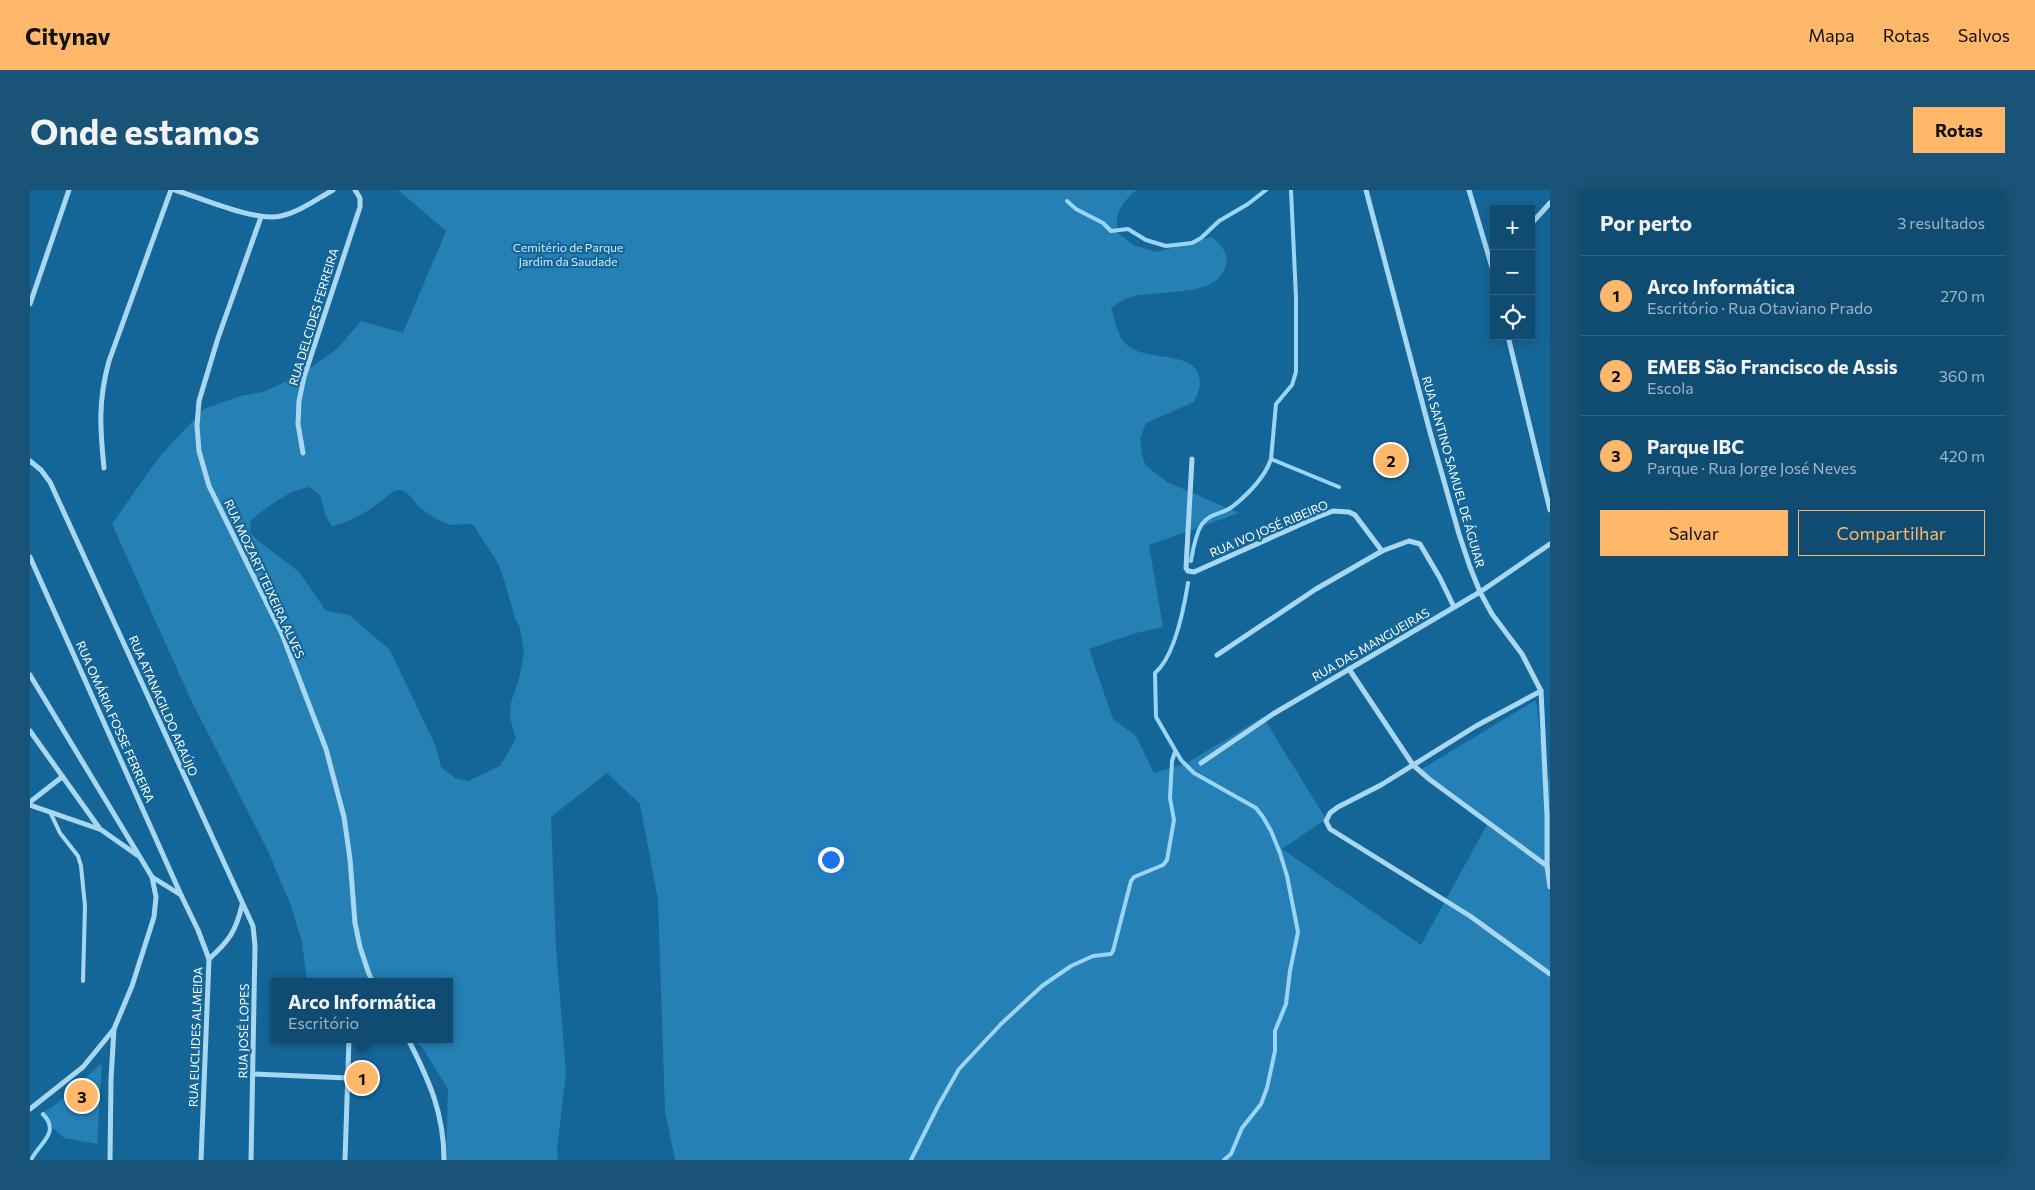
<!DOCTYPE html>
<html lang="pt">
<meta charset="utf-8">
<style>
body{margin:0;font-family:Commissioner,sans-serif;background:#195377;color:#f1f3f6}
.controls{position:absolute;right:15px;top:15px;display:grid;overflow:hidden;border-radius:0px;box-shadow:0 2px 12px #0003}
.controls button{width:45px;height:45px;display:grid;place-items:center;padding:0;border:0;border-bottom:1px solid #306384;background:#104c72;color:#f1f3f6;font:25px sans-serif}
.you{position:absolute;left:800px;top:669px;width:18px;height:18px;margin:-12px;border:4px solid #fff;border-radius:50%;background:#1a73e8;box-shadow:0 0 0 8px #1a73e833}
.badge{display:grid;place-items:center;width:32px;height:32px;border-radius:50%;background:#ffb869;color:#111;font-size:16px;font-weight:700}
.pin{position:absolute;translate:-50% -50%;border:2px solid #fff;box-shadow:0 1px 5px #0006}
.popup{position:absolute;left:241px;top:788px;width:182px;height:65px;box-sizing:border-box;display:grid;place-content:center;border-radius:0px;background:#104c72;filter:drop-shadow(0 1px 4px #0005);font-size:16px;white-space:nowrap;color:#9cb4c4}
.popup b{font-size:19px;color:#f1f3f6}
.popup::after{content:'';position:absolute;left:50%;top:100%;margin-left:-10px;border:10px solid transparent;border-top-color:#104c72}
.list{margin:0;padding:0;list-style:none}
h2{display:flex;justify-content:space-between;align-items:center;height:65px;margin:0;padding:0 20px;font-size:21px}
h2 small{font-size:16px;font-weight:400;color:#9cb4c4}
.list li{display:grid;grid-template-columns:32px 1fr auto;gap:15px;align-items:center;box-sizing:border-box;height:80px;padding:0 20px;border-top:1px solid #306384}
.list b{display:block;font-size:19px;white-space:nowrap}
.list p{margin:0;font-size:16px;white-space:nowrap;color:#9cb4c4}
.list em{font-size:16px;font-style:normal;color:#9cb4c4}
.actions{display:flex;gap:10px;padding:15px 20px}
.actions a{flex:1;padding:11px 0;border:1px solid #ffb869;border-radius:0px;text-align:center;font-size:18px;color:#ffb869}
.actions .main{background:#ffb869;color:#111}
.icon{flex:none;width:28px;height:28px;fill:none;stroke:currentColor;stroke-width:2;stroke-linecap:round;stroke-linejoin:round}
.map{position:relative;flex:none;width:1520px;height:970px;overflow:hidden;border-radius:0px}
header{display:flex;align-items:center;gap:30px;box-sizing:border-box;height:70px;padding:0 25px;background:#ffb869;color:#111}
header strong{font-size:24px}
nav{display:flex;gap:28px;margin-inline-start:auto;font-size:18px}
.intro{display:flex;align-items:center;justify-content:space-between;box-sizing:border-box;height:120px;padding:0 30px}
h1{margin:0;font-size:35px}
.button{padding:12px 22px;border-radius:0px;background:#ffb869;color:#111;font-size:18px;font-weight:700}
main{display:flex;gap:30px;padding:0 30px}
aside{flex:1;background:#104c72;border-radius:0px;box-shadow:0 2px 12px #0003}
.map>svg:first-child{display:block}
.green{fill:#2480b5;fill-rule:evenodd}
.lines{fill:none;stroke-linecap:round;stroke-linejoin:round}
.stream{stroke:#9ad5f5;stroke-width:4}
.lane{stroke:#a8d7f2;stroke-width:4}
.street{stroke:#a8d7f2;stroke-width:5}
.labels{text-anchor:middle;stroke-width:4.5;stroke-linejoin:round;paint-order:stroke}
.park-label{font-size:12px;fill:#cfecfd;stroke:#156698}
.street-label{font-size:12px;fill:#fff;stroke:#156698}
</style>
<header>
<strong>Citynav</strong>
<nav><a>Mapa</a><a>Rotas</a><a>Salvos</a></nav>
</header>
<div class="intro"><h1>Onde estamos</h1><a class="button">Rotas</a></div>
<main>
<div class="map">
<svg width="1520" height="970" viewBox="0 0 1520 970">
<rect width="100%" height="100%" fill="#156698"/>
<!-- green -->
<g class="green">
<path d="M368,0H1106C1091,15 1086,20 1087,42L1103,55L1127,62L1182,47C1193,57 1201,65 1194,80C1184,107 1126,100 1101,107C1093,109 1087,113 1081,118C1085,129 1087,146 1096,154C1115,174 1170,157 1170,194C1170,200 1166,207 1164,212L1116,233L1110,249L1112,266L1116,276L1137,292L1209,323L1119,355L1133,437L1106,443L1059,459L1083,529L1106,546L1124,583L1157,573L1233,527L1296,629L1252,659L1391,755L1459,631L1390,580L1506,510L1516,590L1520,589V970H645L635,921L628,710L610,614L577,583L521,627L526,758L536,883L527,960L528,970H416L418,899L392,857L382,849H420V792H277L272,752L261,716L238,661L160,508L82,334L130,266L174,219L210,206L233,202L270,185L307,159L331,131L373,143L416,41ZM279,297L290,305L296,327L302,336C319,332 336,323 350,312C356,308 361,300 370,300C380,301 385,315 393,320C401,325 413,335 424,335C431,335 435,333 443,335L468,373L475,393L485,428L490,438L494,462L489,489L481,512L480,528L486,549L470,576L438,591L425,588L411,577L406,557L360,460L319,425L296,421L269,382L226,349L220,342L221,330C239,316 257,301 279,297Z"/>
<path d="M72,873L67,954L34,948L9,925L24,916Z"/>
</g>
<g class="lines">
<!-- stream -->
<g class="stream">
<path d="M1037,11L1046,19L1073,33L1081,41L1098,39L1116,50L1136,56L1162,53L1171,48L1189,31L1218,14L1236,0"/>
<path d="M1241,269L1309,297"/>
<path d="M1161,371C1163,360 1165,345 1172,334C1180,323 1192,324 1202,317C1217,305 1235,287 1241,269L1246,214L1262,195L1266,182V107L1261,0"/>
<path d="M1158,393C1154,418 1145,466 1125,483L1126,527L1151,570L1164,583L1226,618L1233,627L1241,641L1250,663L1257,686L1268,742L1260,781L1256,814L1245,841V861L1237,898L1231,914L1212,938L1201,964L1194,970"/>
<path d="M1,970C9,953 31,943 13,924"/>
<path d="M881,970L908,916L929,879L971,834L1012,796L1041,776L1063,766L1081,764L1083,761L1101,691L1104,687L1133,675L1137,670L1144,630L1140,608L1142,571L1145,562"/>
</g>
<!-- lane -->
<path class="lane" d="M20,622L30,643L48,666L51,676L55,716L53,791"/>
<!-- street -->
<g class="street">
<path d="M145,0C171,8 225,32 251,26C269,22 287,9 303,0"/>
<path d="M1336,0L1400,242L1429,344L1440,377L1450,402L1462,424L1492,464L1511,501L1517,626V676L1520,697"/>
<path d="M1439,0L1464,84"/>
<path d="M231,27L188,148L169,211L167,236L169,261L179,296L252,444L296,559L314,627L320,669L325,733L330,757L339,784L343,792"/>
<path d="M1501,34L1520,13"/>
<path d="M0,114L39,0"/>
<path d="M1478,146L1520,320"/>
<path d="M273,263L268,234L269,211L274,187L330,17V8L325,0"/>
<path d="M1162,269L1156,378L1158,381L1164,382L1285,328L1303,321L1319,322L1325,325L1352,361L1379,351L1390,354L1410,388L1424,417"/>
<path d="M0,271L11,280L20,292L223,736L225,756L221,970"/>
<path d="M74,278C70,238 68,211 79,171L141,0"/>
<path d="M0,367L151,705"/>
<path d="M1187,465L1286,399L1352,361"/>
<path d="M1319,479L1383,575L1399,589L1517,676"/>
<path d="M0,485L122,687L126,707L124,727L102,796L84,839L53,877L0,919"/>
<path d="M1511,501L1446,536L1351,595L1308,617L1300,623L1296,631L1300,639L1440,726L1520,784"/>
<path d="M0,541L70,639L107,665"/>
<path d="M1171,573L1243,524L1450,402L1520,354"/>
<path d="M0,612L32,587"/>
<path d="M0,615L69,639"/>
<path d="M122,687L151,705L168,740L179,769L171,970"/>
<path d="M179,769C199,751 206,741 212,715"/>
<path d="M378,849C399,890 414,923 414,970"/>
<path d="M224,884L318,888"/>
<path d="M80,970L81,889L84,839"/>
<path d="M315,970L319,849"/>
</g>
</g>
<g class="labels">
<!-- park labels -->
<g class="park-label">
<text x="538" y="62">Cemitério de Parque<tspan x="538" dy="14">Jardim da Saudade</tspan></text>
</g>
<!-- street labels -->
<g class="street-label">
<text transform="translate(284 127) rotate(-73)" y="4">RUA DELCIDES FERREIRA</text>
<text transform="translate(1423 282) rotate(74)" y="4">RUA SANTINO SAMUEL DE ÁGUIAR</text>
<text transform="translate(1239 339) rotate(-23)" y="4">RUA IVO JOSÉ RIBEIRO</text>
<text transform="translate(234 389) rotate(65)" y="4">RUA MOZART TEIXEIRA ALVES</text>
<text transform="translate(1341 455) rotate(-30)" y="4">RUA DAS MANGUEIRAS</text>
<text transform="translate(133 516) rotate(66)" y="4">RUA ATANAGILDO ARAÚJO</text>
<text transform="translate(85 532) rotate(66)" y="4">RUA OMÁRIA FOSSE FERREIRA</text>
<text transform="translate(214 841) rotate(-89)" y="4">RUA JOSÉ LOPES</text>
<text transform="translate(166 847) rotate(-88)" y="4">RUA EUCLIDES ALMEIDA</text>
</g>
</g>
</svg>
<div class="controls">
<button>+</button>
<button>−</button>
<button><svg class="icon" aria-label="locate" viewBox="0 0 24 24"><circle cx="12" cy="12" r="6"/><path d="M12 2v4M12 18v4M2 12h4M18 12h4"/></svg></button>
</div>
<div class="you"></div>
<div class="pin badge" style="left:332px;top:888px">1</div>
<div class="popup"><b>Arco Informática</b>Escritório</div>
<div class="pin badge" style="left:1361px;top:270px">2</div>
<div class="pin badge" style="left:52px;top:906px">3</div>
</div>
<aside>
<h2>Por perto<small>3 resultados</small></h2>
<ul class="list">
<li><span class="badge">1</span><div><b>Arco Informática</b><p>Escritório · Rua Otaviano Prado</p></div><em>270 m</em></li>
<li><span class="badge">2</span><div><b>EMEB São Francisco de Assis</b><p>Escola</p></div><em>360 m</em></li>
<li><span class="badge">3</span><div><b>Parque IBC</b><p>Parque · Rua Jorge José Neves</p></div><em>420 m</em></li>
</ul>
<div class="actions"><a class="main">Salvar</a><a>Compartilhar</a></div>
</aside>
</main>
